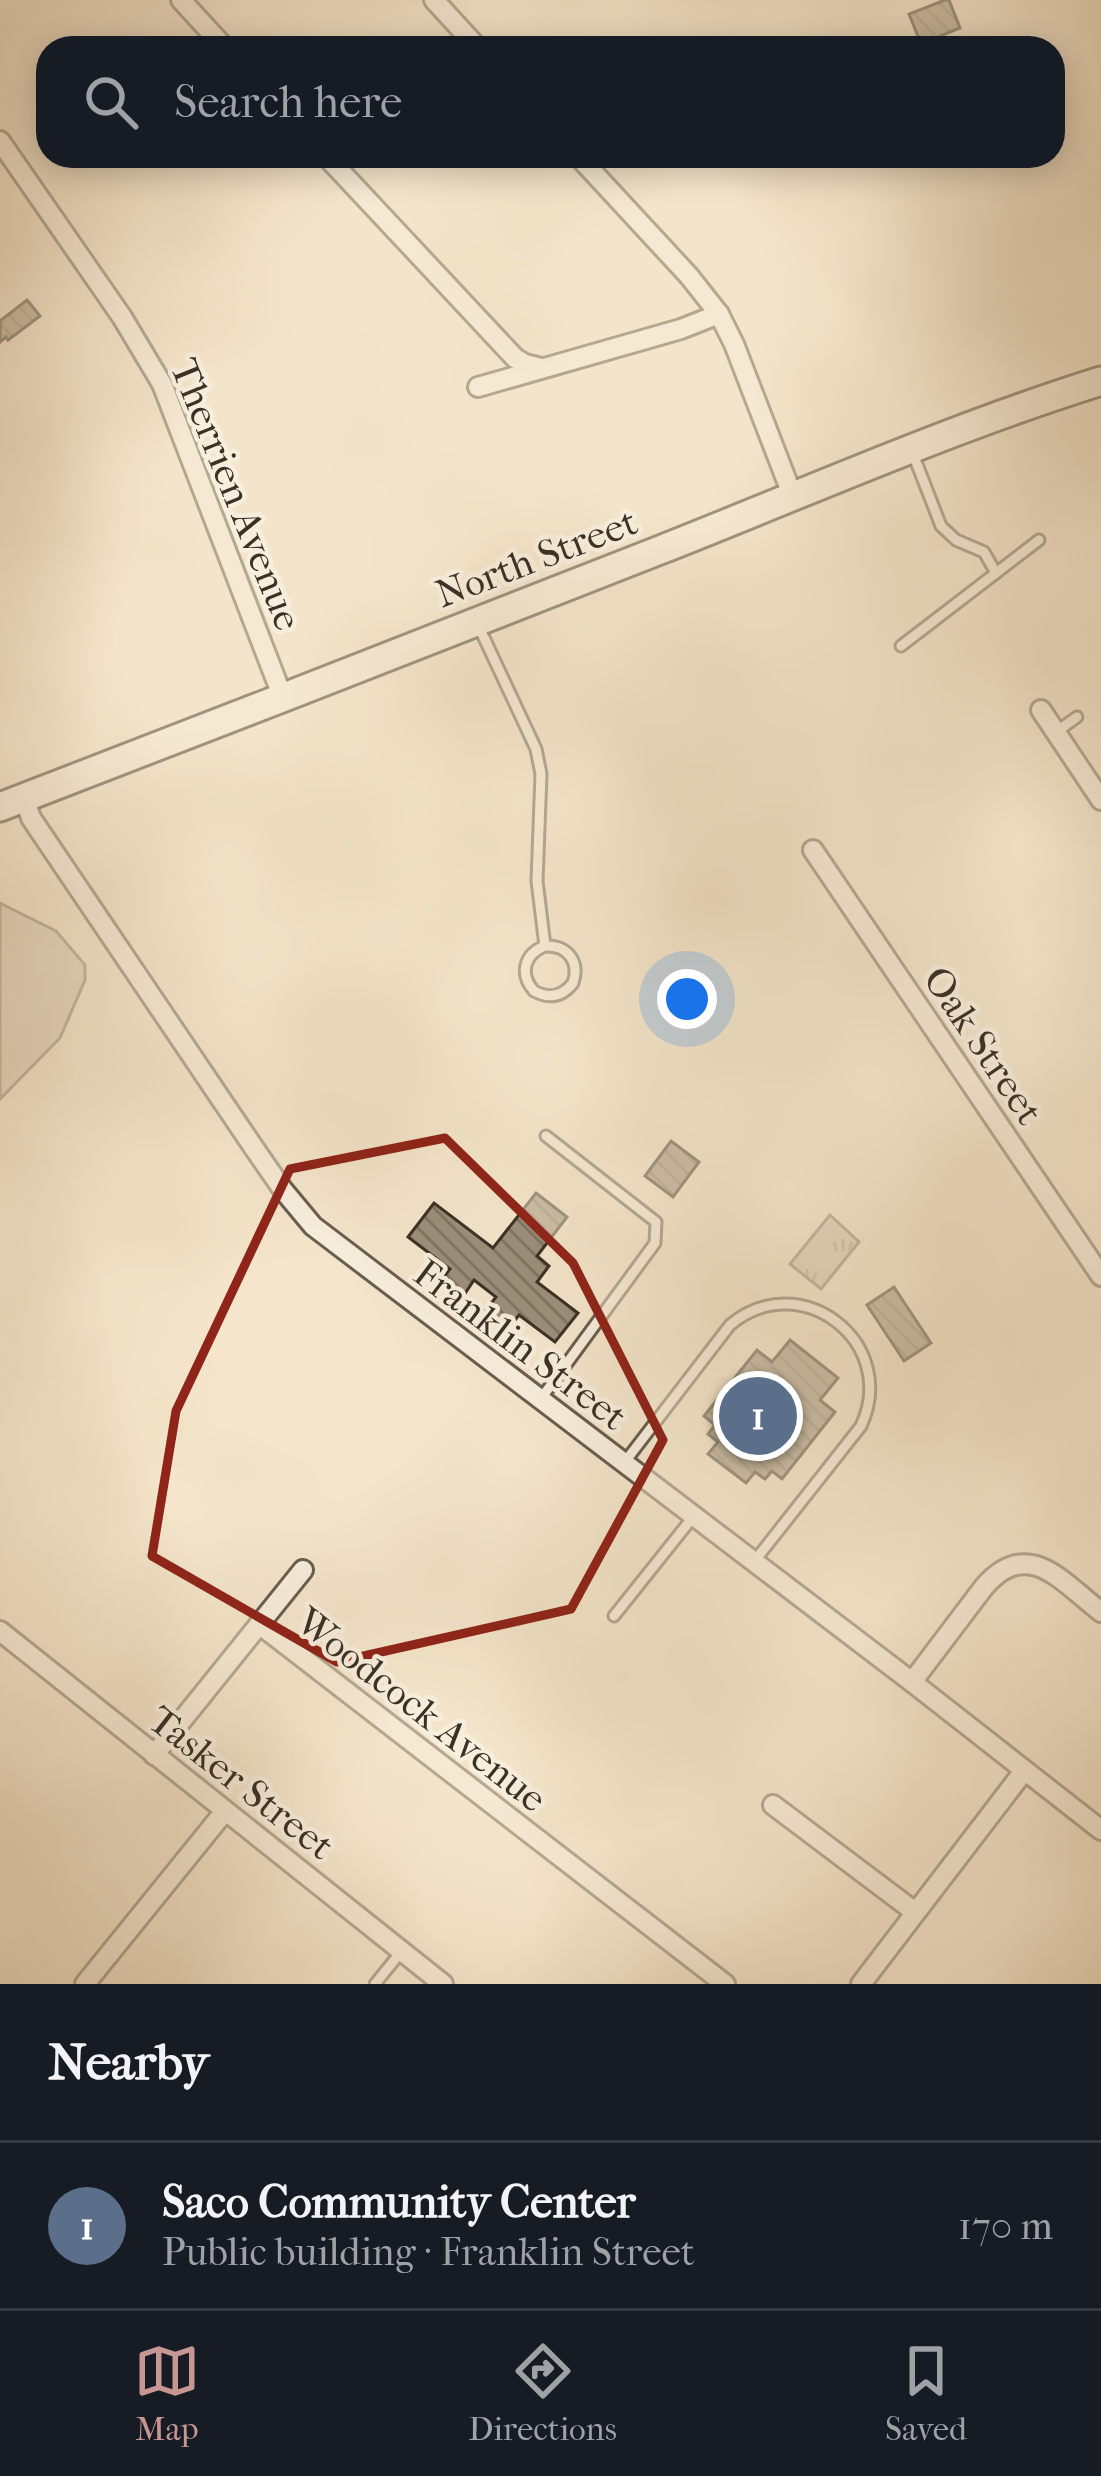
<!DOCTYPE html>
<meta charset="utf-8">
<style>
body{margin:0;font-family:"IM FELL French Canon",serif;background:#20242c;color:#f1f3f6}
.you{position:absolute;left:687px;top:999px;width:42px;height:42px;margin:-30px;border:9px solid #fff;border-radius:50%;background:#1a73e8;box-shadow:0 0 0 18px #1a73e833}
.badge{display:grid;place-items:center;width:78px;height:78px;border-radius:50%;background:#c59692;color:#fff;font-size:39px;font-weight:700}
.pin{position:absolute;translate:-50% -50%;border:6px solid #fff;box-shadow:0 3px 12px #0006}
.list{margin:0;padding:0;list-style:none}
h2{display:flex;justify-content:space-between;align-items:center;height:156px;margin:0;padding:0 48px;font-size:51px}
h2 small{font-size:39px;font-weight:400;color:#9ea1a6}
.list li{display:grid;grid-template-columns:78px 1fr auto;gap:36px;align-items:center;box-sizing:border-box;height:168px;padding:0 48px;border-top:3px solid #363941}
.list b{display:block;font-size:45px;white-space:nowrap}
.list p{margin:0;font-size:39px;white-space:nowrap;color:#9ea1a6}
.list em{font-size:39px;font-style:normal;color:#9ea1a6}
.icon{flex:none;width:66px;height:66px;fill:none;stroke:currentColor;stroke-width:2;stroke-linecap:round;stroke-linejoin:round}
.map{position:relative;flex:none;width:1101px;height:1984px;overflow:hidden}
.search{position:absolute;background:#171b24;box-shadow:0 6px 30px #0003;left:36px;right:36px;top:36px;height:132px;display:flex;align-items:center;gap:30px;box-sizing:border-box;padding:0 42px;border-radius:36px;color:#9ea1a6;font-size:45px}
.sheet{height:324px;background:#171b24}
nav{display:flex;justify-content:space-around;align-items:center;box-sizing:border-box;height:168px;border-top:3px solid #363941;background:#171b24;font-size:33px;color:#9ea1a6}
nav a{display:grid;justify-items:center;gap:6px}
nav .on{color:#c59692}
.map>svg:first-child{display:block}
.park{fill:url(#park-tufts);stroke:#877c6a;stroke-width:3}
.pitch{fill:#d4c6af;stroke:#877c6a;stroke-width:3}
.building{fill:url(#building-back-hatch);stroke:#3a3125;stroke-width:3}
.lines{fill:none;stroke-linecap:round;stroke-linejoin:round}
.service-casing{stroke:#685e4e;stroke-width:15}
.minor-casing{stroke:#685e4e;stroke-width:24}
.secondary-casing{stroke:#3a3125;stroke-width:33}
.service{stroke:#f8eedd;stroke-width:9}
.minor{stroke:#f8eedd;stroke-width:18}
.secondary{stroke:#f8eedd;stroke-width:27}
.marked{fill:none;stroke:#8f2418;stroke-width:9;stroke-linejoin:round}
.labels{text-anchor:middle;stroke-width:9;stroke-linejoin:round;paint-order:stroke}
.street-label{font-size:39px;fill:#3a3125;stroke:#f8eedd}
</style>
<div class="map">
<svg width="1101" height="1984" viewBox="0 0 1101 1984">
<defs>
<pattern id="park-tufts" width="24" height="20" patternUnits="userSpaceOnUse" patternTransform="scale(3)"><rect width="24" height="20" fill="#d4c6af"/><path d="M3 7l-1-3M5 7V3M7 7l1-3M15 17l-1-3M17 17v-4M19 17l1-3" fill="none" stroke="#ada18e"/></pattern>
<pattern id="building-back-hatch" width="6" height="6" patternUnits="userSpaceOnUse" patternTransform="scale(3)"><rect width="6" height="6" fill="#9b8f7b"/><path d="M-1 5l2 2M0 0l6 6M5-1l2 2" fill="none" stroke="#7f7565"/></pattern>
</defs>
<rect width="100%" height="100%" fill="#f4e5cb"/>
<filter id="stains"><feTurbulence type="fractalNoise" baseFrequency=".00167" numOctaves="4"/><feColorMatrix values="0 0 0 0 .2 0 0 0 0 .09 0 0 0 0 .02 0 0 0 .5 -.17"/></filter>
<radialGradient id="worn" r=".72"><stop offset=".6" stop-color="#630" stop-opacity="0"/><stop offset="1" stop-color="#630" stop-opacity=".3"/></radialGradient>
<!-- park -->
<path class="park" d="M830,1215L859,1242L821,1289L790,1264Z"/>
<!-- pitch -->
<path class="pitch" d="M0,903L56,931L85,965V980L60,1038L0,1099Z"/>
<!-- building -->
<g class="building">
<path d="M945,0H949L960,28L921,44L909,14Z"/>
<path d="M27,300L40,316L8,340L6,337L0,342V321Z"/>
<path d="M671,1141L699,1162L673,1197L645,1176Z"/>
<path d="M536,1193L567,1217L537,1256L549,1266L537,1282L578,1313L555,1342L519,1315L508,1329L485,1311L496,1297L474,1280L464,1295L442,1279L450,1269L408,1237L434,1203L493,1248Z"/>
<path d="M894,1287L931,1343L904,1361L867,1305Z"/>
<path d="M790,1340L838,1378L820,1400L835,1412L782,1479L772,1471L765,1479L755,1472L746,1483L708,1454L718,1442L708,1434L715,1425L704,1416L757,1350L772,1362Z"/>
</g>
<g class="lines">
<defs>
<g id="service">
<path d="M913,454L941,526L956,540L984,552L996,573"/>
<path d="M479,627L536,749L541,774L537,881L545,946C524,954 519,974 534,991C549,999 562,997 573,983C580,962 568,945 545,946"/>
<path d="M901,646L1039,540"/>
<path d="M1056,732L1077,717"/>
<path d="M540,1400L655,1243L656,1222L546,1136"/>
<path d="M624,1463L730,1325C800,1266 900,1342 861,1426L753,1563"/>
<path d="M614,1616L693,1517"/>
<path d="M375,1984L401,1952"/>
</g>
<g id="minor">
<path d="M181,0L225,48"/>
<path d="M434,0L478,48"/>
<path d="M0,141L122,317L162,384L283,698"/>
<path d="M326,156L515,358L525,364L541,368"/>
<path d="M578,156L689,276L719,314L734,344L793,497"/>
<path d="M478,387L681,329L719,314"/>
<path d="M1041,710L1101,800"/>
<path d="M24,797L31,818L254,1148L283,1190L313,1226L912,1682L1101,1830"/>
<path d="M813,850L1101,1276"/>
<path d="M259,1624L725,1984"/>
<path d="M0,1631L443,1984"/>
<path d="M912,1682L984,1587C1028,1536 1062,1582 1101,1612"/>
<path d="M154,1755L303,1570"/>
<path d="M773,1805L915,1912"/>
<path d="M85,1984L225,1811"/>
<path d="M861,1984L1024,1771"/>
</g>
<path id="secondary" d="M0,807C220,722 441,637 660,550C807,492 951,428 1101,381"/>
</defs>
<!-- service casing -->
<use href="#service" class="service-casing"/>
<!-- minor casing -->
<use href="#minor" class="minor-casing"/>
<!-- secondary casing -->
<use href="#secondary" class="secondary-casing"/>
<!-- service -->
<use href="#service" class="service"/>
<!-- minor -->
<use href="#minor" class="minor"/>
<!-- secondary -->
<use href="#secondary" class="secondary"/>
</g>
<!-- marked area -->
<path d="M0 0H1101V1984H0ZM445,1138L573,1263L663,1440L571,1609L337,1662L152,1556L176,1411L290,1169Z" fill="#f4e5cb" fill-opacity=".55" fill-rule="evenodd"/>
<path class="marked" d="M445,1138L573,1263L663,1440L571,1609L337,1662L152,1556L176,1411L290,1169Z"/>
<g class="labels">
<!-- street labels -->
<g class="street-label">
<text transform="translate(237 494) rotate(68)" y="14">Therrien Avenue</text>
<text transform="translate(536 557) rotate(-21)" y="14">North Street</text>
<text transform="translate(984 1045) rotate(56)" y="14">Oak Street</text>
<text transform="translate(521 1344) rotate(37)" y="14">Franklin Street</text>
<text transform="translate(422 1709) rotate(38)" y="14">Woodcock Avenue</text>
<text transform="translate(242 1782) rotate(38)" y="14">Tasker Street</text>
</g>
</g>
<rect width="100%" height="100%" filter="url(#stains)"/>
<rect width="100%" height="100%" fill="url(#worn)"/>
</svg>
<div class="you"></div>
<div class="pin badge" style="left:758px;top:1416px;background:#5c6f8a">1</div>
<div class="search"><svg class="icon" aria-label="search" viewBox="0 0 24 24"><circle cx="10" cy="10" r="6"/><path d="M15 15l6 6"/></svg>Search here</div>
</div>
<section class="sheet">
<h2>Nearby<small></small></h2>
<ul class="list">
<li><span class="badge" style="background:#5c6f8a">1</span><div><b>Saco Community Center</b><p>Public building · Franklin Street</p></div><em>170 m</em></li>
</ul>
</section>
<nav>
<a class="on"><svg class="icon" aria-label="map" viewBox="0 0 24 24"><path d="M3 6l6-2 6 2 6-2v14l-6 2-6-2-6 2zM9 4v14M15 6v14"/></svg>Map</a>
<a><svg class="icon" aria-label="directions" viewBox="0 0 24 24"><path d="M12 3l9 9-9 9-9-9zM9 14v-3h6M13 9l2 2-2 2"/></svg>Directions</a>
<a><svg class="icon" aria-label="saved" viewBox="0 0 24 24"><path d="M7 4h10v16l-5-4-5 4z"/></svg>Saved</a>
</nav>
